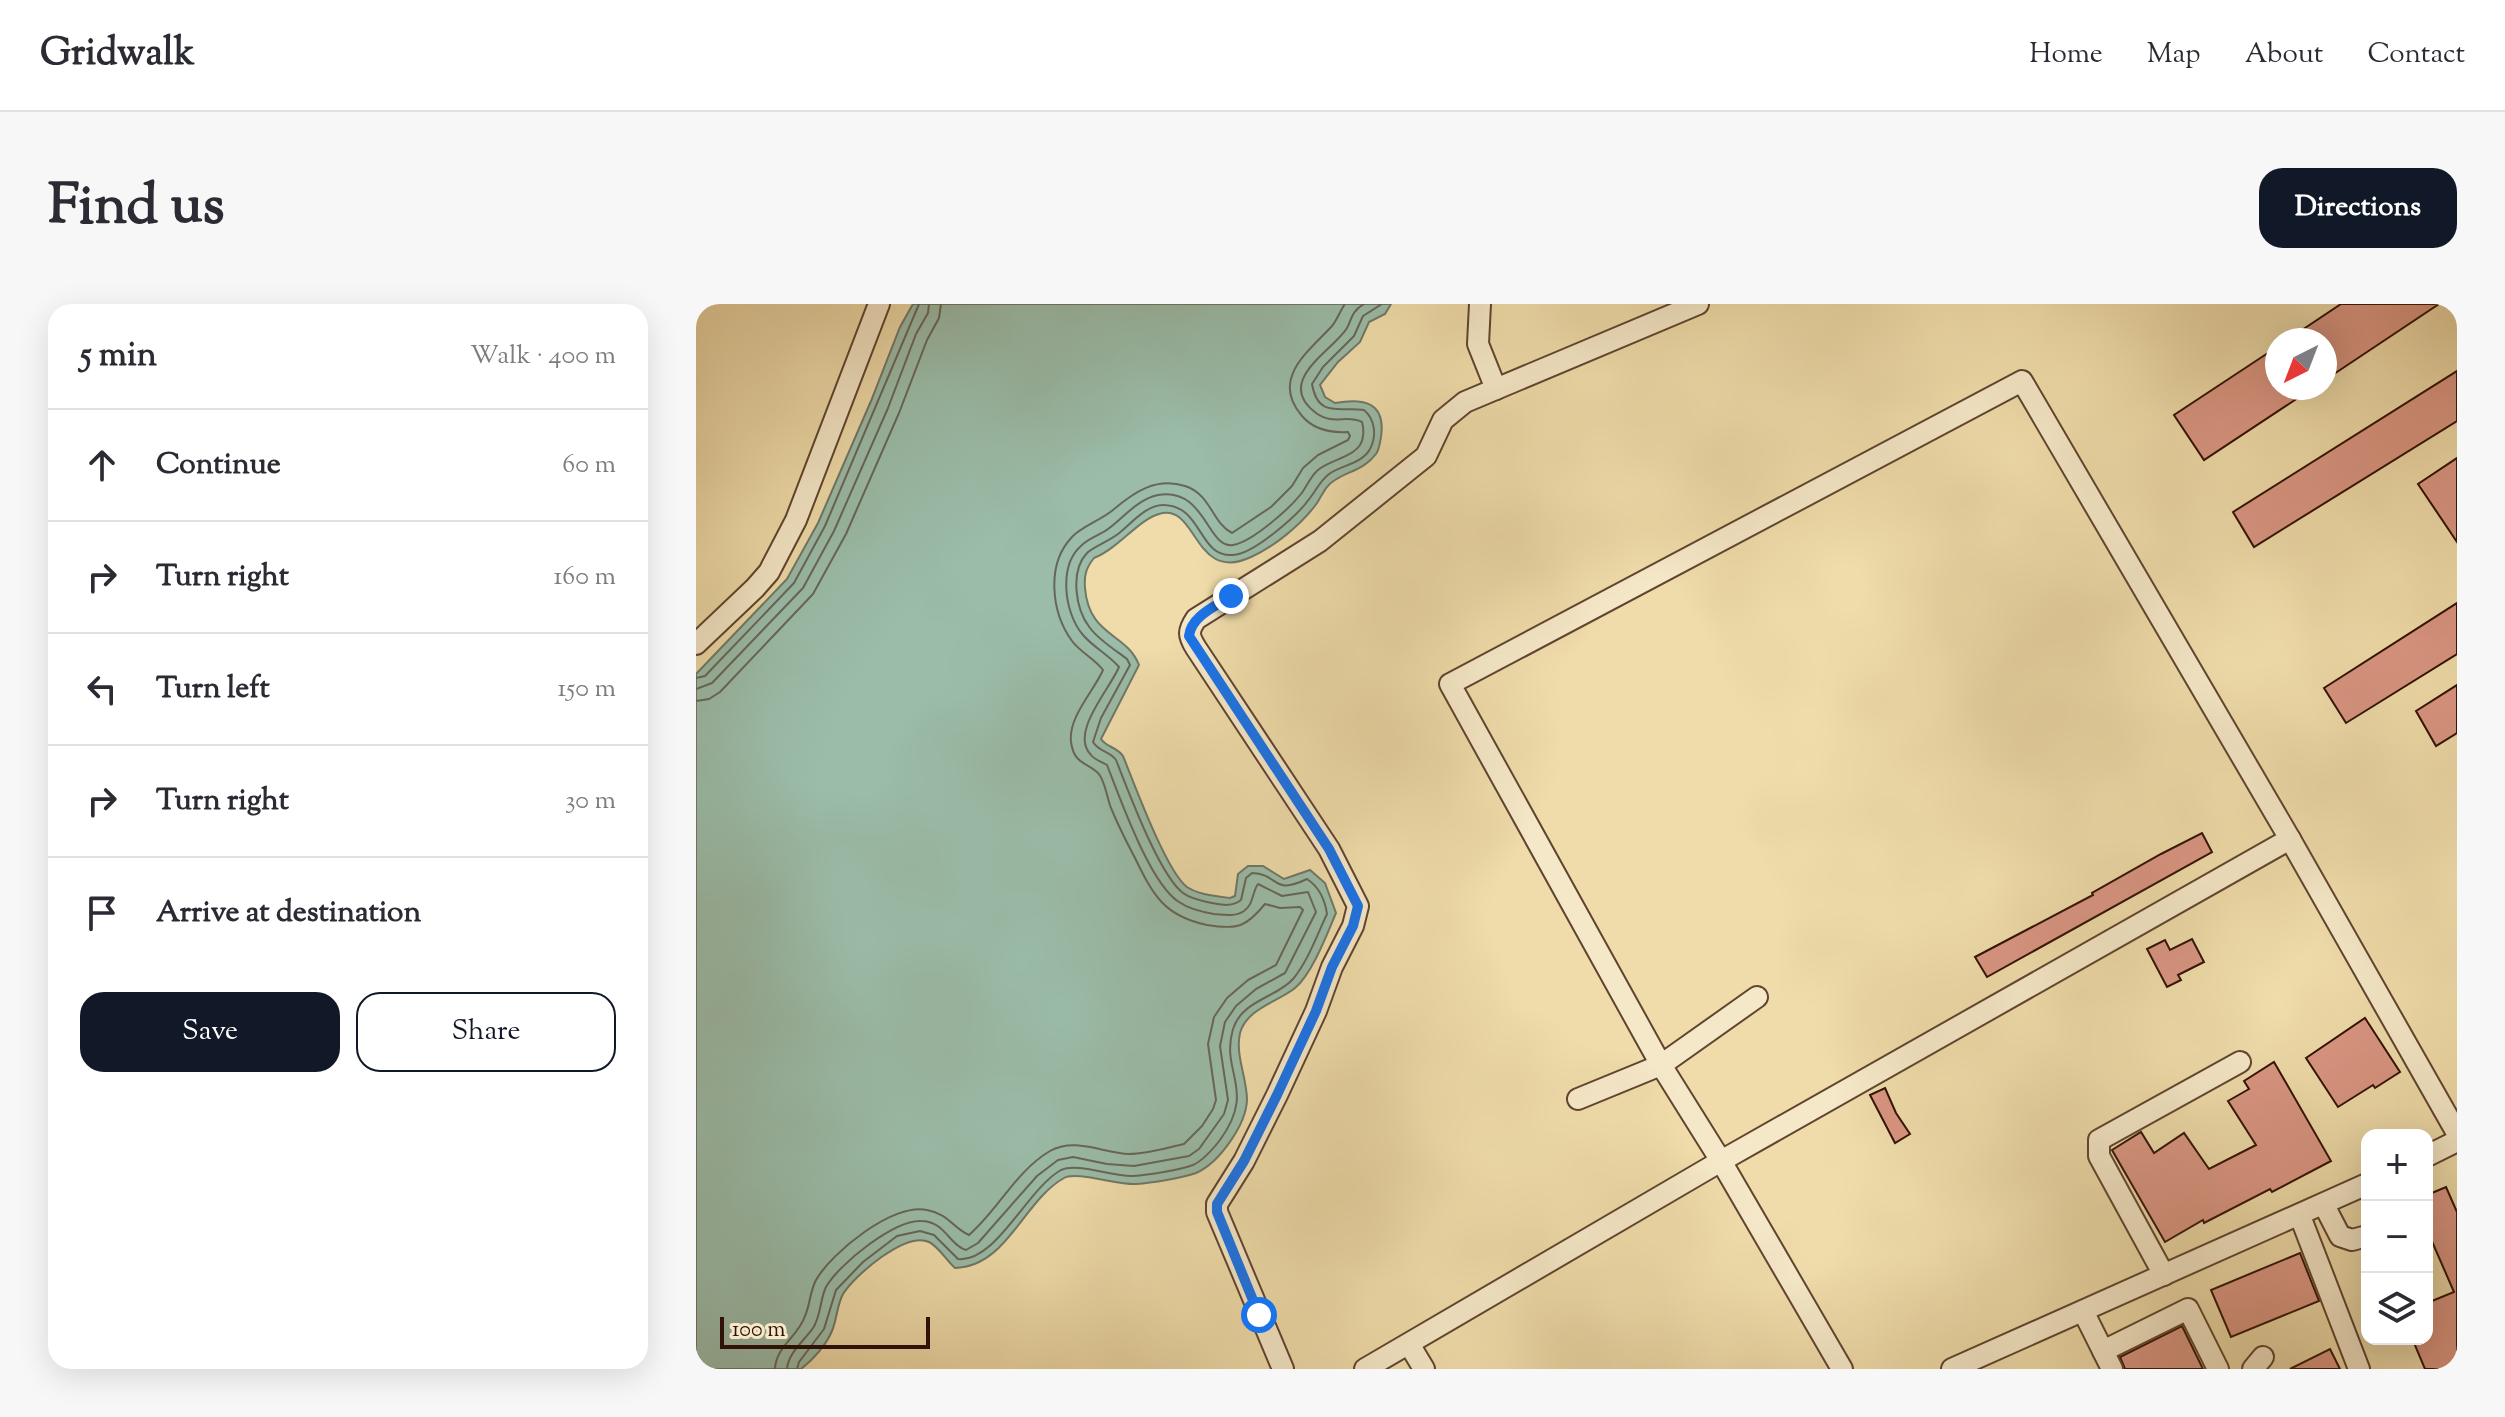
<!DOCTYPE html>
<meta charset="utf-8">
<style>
body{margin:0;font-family:"Sorts Mill Goudy",serif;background:#f7f7f7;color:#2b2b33}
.controls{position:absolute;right:24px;bottom:24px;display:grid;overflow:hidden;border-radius:16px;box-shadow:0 8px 32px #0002}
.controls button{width:72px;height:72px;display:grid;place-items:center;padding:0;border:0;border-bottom:2px solid #e1e1e2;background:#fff;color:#2b2b33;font:40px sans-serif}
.compass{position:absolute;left:1569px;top:24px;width:72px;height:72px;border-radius:50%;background:#fff;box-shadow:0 8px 32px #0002;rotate:222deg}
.scale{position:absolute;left:24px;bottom:20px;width:210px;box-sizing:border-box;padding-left:8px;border:4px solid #311206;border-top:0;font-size:22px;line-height:28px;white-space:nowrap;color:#311206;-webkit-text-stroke:6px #f5e8c8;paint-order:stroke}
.stop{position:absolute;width:24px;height:24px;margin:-18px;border:6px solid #1a73e8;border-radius:50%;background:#fff}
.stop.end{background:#1a73e8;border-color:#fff;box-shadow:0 2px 8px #0008}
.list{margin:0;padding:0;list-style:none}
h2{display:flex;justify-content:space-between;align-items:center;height:104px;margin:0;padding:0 32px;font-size:34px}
h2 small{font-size:26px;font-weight:400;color:#7c7c81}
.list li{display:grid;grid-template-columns:52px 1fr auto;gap:24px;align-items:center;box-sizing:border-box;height:112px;padding:0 32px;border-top:2px solid #e1e1e2}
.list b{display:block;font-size:30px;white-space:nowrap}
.list em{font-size:26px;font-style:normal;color:#7c7c81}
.actions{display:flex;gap:16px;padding:24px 32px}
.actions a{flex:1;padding:18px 0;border:2px solid #111827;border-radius:24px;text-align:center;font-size:28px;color:#111827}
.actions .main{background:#111827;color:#fff}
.icon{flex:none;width:44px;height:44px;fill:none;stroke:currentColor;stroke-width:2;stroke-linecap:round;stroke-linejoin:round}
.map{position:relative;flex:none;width:1761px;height:1065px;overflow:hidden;border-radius:24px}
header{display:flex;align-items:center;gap:48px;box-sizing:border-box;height:112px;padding:0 40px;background:#fff;border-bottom:2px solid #e1e1e2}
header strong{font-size:38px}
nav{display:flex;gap:44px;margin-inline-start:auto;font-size:28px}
.intro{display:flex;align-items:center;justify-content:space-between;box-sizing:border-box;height:192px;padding:0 48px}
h1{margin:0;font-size:56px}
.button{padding:20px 36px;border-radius:24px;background:#111827;color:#fff;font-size:28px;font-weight:700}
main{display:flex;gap:48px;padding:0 48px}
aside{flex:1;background:#fff;border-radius:24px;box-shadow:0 8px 32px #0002}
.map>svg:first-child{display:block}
.water{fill:#9abca9;stroke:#707868;stroke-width:2}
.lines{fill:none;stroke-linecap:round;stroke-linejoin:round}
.shore{stroke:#666758;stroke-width:2}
.building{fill:#da9683;stroke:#311206;stroke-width:2}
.minor-casing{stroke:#60442f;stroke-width:24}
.minor{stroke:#f5e8c8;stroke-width:20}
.route{stroke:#1a73e8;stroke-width:10}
</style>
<header>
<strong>Gridwalk</strong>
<nav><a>Home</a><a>Map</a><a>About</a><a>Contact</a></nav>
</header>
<div class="intro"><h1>Find us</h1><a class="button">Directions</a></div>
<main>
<aside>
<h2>5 min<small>Walk · 400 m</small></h2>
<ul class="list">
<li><svg class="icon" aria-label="ahead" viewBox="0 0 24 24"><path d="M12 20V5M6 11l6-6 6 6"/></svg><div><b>Continue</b></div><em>60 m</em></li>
<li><svg class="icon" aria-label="right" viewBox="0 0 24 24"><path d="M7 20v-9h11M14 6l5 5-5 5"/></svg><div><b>Turn right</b></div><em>160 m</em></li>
<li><svg class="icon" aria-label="left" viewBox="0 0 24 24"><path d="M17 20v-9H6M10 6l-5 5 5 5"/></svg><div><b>Turn left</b></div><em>150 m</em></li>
<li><svg class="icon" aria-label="right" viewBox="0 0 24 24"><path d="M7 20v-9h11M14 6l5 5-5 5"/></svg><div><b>Turn right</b></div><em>30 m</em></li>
<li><svg class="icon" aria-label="arrive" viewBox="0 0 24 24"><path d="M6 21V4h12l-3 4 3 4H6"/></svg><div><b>Arrive at destination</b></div></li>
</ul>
<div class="actions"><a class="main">Save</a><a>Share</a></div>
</aside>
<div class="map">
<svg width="1761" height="1065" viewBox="0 0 1761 1065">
<rect width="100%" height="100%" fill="#efdcaa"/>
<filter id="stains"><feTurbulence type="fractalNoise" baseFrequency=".0025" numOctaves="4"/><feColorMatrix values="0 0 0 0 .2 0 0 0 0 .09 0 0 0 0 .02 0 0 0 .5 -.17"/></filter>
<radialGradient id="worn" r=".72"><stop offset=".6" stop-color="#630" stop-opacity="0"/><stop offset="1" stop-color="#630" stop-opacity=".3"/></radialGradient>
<!-- water -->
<path class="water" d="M217,0H695L689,10L673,18L664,38L642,58L624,81L629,93L639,99C668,94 690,98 685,133C684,139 683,146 680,150C669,165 653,167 639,176C629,182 627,190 621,199C606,220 578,243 555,253C497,280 502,198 463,210C442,216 423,244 398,254C390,264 388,271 389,284C393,333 430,328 443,361L405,435C410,443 421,443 427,452C438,479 470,567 491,583C503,591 520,592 534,594L539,592L542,570L552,562H567L588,575L614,566L629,579L640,609C631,630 616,670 599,684C582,698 551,704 544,729C539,751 551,774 551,796C550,821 523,859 500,869C486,874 456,879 440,880C422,881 379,867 368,874C327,897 311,963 259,964C250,956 243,943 233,938C210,927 159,971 147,990C141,1001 141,1015 136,1027C130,1041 117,1056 105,1065H0V370L91,275L122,219L175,97L204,23Z"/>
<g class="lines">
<!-- shore -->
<g class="shore">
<path d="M0,374L9,372L98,279L129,222L223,0"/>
<path d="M0,385L16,379L107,284L138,227L192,104L220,30L232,9L233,0"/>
<path d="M0,397L13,395L24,388L117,290L150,230L203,109L231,36L243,14L245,0"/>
<path d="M79,1065C80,1042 102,1033 109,1012C114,1001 114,987 120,976C136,948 198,898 231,906C253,910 257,924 273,931C302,906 320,867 354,847C379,833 407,849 433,850C451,850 470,844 488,840L506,822L517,805L520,796L512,740L518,713L531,694L552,676L580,661L607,606L604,603L584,604L569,600C550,623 542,626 511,621C468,612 457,591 439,554C430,537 422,521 415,504C411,494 409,476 402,469C390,458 378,460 375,438C372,413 398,387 407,366C399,355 384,348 376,337C355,308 350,260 376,233C385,223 405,216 417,206C438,188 460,173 489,182C515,190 516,219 536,229L575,203L596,182L607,164L622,151L652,136L654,132L652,128C635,129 618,126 606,112C574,75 612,48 636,22C641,16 644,7 649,0"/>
<path d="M91,1065C92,1049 108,1037 117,1024C125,1012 124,995 130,983C143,960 198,916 225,917C249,917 253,941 270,946L282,939L341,872L362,856L377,853L411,860L438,862L493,852L503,845L528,810L532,796L524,742L529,718L540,702L560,685L589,669L620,608L612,588L586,592L562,580C556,588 558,600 548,607C539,613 528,611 518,610C506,608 493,605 483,598C454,580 424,494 411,461C406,458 399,456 395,451C373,429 414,385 423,363C413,351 397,343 387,331C368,309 362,261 386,241C393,234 404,231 412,225C427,214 442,195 462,191C510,183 511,245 537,241C556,238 593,205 605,190C611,182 614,173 622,166C634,156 655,154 664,141C668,135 668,125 666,118C650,110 638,122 620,109C577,77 638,46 651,24C656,14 656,7 668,0"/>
<path d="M101,1065L103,1058L128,1025L140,986L167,958L201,932L224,927L238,931L262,955C300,959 331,885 365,866C381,858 417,873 437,872C452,871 484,866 497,861C508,856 517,845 524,836C561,785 524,769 537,725C546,696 582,693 597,675C612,657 621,631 631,610C629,596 623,583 611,575C575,592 584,570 556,569L550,574L545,596C536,603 527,601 516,599C506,597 495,595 487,589C463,571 432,486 420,456C414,447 403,448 397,438L405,414L434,361L431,355C419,346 403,336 394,324C379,305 374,267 391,249C397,243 413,237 422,230C435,220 450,201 467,201C507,201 502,254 537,251C558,250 602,211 614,194C621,185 624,177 633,170C645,161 666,160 674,145C681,132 679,115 668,106C644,102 622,115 616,80L627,63L658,32L667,12L686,0"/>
</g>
</g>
<!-- building -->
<g class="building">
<path d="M1645,0H1743L1629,76V36H1591Z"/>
<path d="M1581,43V84H1617L1508,156L1478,111Z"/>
<path d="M1761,67V117L1558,243L1537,208Z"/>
<path d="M1761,154V238L1722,180Z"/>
<path d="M1761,299V350L1650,419L1628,384Z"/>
<path d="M1761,381V429L1740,442L1720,407Z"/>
<path d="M1506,529L1516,548L1291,673L1279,653L1397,591L1396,589L1465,550Z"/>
<path d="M1496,635L1508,658L1482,671L1485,676L1471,683L1451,645L1469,636L1474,646Z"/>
<path d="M1669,714L1704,768L1679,784L1677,781L1642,803L1610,754Z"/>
<path d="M1578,758L1635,857L1576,888L1574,885L1508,919L1507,916L1469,938L1416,846L1445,828L1458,849L1488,829L1513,865L1560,841L1532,797L1553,785L1548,777Z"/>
<path d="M1189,784L1200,809L1214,830L1199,839L1174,791Z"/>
<path d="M1750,883L1761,908V1065H1729L1718,1039L1731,1035V999L1758,988L1731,926V891Z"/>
<path d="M1604,949L1623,997L1535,1033L1515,986Z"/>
<path d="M1486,1022L1507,1065H1429L1424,1053Z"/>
<path d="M1634,1045L1644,1065H1594Z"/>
</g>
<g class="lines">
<defs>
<g id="minor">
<path d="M784,0L782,40L800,85"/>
<path d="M0,340L59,284L73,268L100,216L183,0"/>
<path d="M882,795L965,761L1061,693"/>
<path d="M1731,852L1761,837"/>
<path d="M1628,901L1644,932L1656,936L1671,932"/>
<path d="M1604,912L1663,1065"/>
<path d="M1468,971L1403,852V836L1544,758"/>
<path d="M1387,1007L1416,1065"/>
<path d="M713,1040L728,1065"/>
<path d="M1407,1047L1492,1005L1522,1065"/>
<path d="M587,1065L521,908V900L548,857L581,791L620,707L636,663L657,622L662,602L633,545L500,344C492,331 492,327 500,315L624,237L730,152L747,116L769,98L1002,0"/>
<path d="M669,1065L1025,857L1594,535"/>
<path d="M1146,1065L1025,857L965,761L754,380L1326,77L1594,535L1761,829"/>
<path d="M1256,1065L1671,880"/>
<path d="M1557,1065L1567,1053"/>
</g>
</defs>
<!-- minor casing -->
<use href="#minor" class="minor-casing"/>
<!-- minor -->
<use href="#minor" class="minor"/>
</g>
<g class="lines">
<!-- route -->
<path class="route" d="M535,292C520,302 495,312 493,332L633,545L662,602L657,622L636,663L620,707L581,791L548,857L521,900V908L563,1011"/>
</g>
<rect width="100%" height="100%" filter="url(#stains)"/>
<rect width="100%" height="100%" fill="url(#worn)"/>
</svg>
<div class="controls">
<button>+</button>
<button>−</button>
<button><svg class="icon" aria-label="layers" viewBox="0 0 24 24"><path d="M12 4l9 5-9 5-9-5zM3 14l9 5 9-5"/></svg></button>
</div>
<svg class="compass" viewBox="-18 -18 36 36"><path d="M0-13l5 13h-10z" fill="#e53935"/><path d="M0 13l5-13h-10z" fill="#7c7c81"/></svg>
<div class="scale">100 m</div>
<div class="stop" style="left:563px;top:1011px"></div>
<div class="stop end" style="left:535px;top:292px"></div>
</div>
</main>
